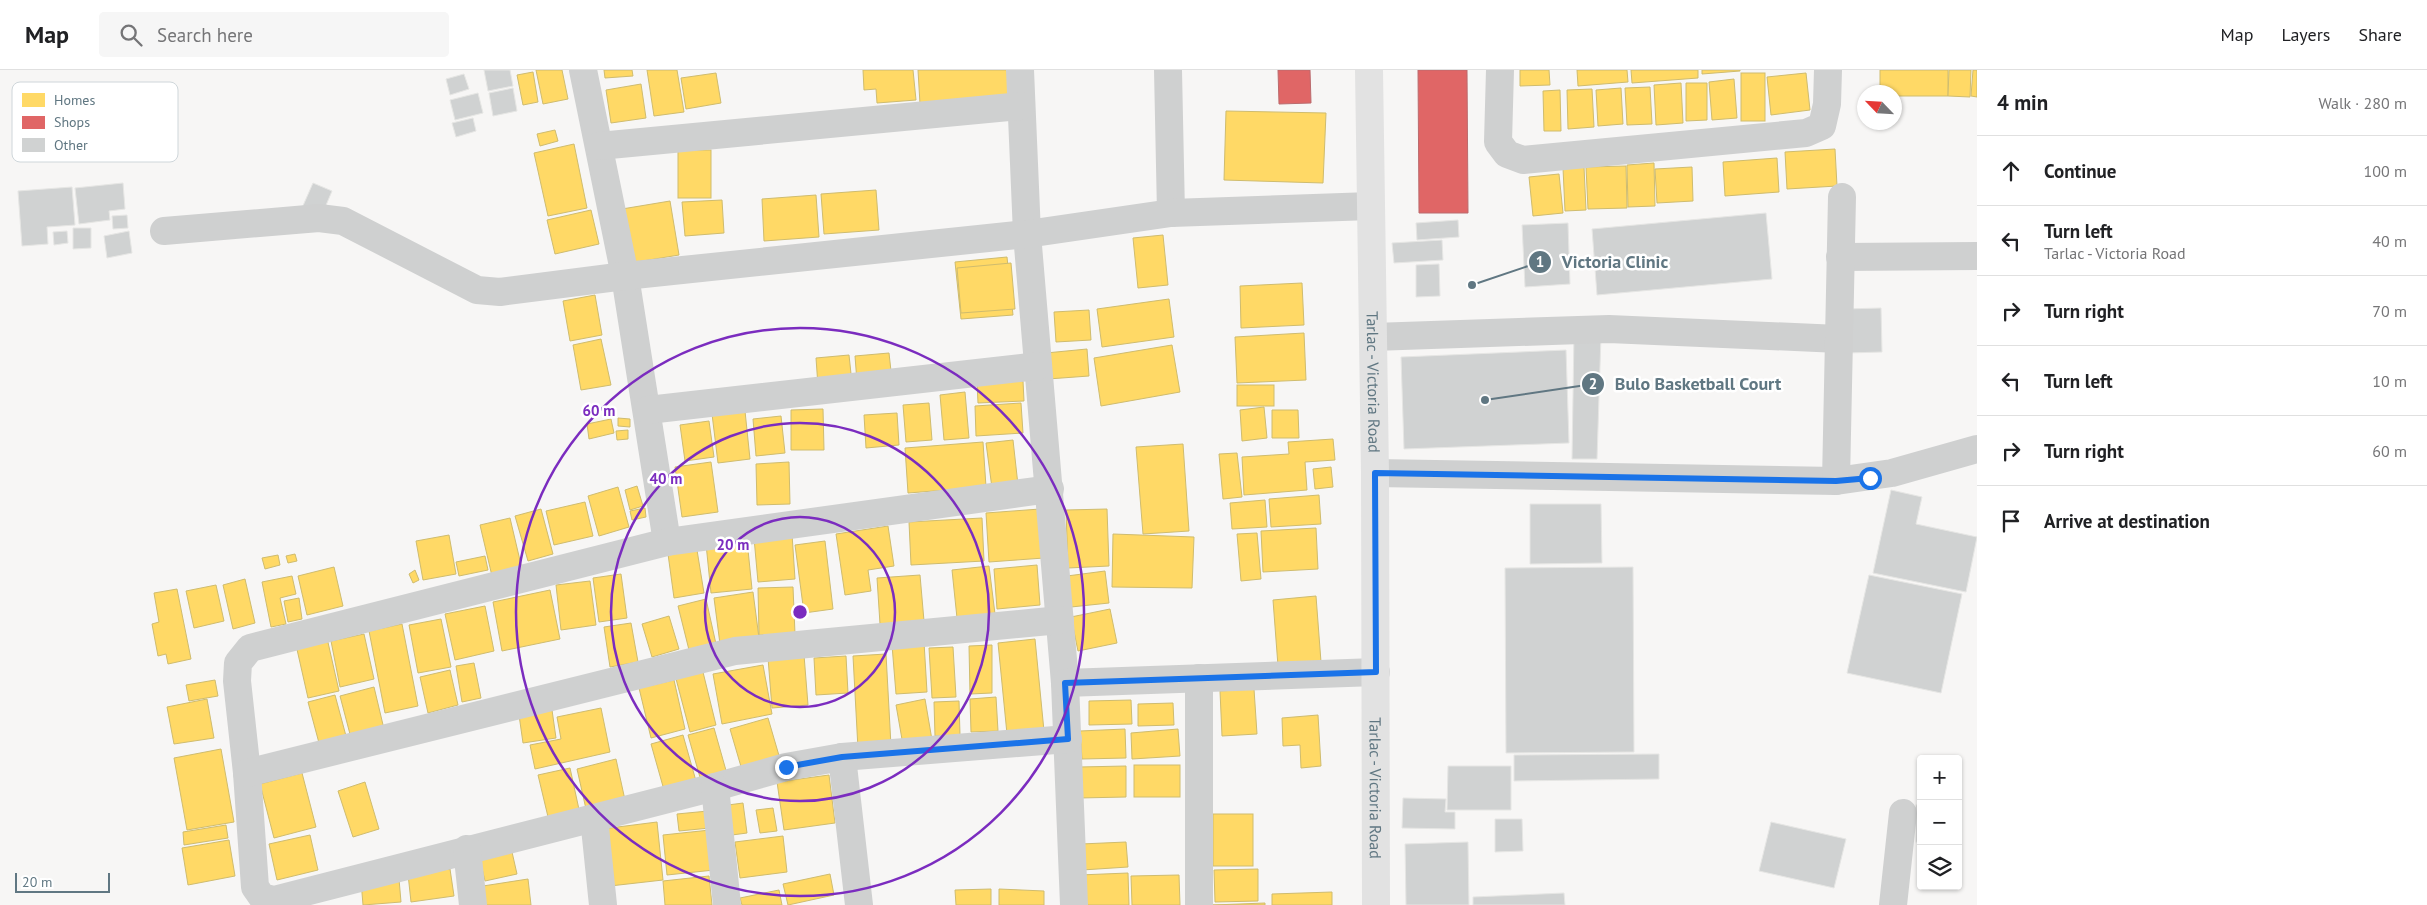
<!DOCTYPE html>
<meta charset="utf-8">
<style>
body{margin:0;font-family:"PT Sans",sans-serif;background:#f6f6f6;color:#202124}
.controls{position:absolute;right:15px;bottom:15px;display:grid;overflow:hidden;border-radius:5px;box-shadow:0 1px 4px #0004}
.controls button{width:45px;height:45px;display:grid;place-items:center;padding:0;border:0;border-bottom:1px solid #e0e0e0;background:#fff;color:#202124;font:25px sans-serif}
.compass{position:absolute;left:1857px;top:15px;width:45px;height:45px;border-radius:50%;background:#fff;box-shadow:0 1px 4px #0004;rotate:295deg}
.scale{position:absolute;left:15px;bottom:12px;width:95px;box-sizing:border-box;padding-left:5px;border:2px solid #607782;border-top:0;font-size:14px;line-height:18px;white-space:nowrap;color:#607782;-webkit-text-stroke:4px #fff;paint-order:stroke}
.stop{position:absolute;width:15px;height:15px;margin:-11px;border:4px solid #1a73e8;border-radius:50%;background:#fff}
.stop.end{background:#1a73e8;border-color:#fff;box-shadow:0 1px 5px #0008}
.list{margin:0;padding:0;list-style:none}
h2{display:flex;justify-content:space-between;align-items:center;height:65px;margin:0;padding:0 20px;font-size:21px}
h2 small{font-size:16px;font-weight:400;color:#757577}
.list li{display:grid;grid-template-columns:32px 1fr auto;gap:15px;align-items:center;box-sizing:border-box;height:70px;padding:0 20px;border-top:1px solid #e0e0e0}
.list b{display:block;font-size:19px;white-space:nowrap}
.list p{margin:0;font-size:16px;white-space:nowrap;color:#757577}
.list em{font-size:16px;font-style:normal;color:#757577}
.icon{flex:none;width:28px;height:28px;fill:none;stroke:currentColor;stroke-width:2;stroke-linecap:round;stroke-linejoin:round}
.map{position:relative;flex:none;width:1977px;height:835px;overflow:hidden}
header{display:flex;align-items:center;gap:30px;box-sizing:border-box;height:70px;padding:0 25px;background:#fff;border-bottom:1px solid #e0e0e0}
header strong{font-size:24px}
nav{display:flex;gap:28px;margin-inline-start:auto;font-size:18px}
.search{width:350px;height:45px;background:#f6f6f6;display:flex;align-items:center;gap:12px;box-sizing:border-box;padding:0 18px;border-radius:5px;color:#757577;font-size:19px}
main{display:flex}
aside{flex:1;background:#fff}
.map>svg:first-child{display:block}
.homes{fill:#ffd966;stroke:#cfbc6e}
.shops{fill:#e06666;stroke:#ba6b6e}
.building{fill:#d0d2d2;stroke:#e6e6e4}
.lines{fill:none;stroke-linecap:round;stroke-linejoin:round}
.minor{stroke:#cfd0d0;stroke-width:28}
.major{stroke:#e2e2e2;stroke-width:28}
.route{stroke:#1a73e8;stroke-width:6}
.ring{fill:none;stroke:#7b2cbf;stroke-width:2.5}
.labels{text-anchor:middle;stroke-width:5;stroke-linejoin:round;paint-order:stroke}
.street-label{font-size:16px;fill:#607782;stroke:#fff}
.key{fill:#fff;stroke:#cfd6da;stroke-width:1}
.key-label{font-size:14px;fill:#607782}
.centre{fill:#7b2cbf;stroke:#fff;stroke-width:2.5}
.ring-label{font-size:15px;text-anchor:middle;font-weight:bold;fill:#7b2cbf;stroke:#fff;stroke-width:5;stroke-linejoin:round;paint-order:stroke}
.leader{fill:none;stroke:#607782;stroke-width:2}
.callout-dot{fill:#607782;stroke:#fff;stroke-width:2}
.mark-label{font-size:15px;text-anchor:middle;font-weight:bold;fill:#fff}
.callout-label{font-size:18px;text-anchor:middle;font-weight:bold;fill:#607782;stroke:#fff;stroke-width:5;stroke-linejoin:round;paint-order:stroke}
</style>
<header>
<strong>Map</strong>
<div class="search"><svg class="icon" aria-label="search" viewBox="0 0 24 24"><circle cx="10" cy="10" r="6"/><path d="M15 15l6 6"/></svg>Search here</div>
<nav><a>Map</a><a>Layers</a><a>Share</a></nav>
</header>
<main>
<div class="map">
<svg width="1977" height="835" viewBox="0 0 1977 835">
<rect width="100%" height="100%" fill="#f7f6f5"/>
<!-- homes -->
<g class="homes">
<path d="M536,0H562L568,29L543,34Z"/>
<path d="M604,0H632L633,6L605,8Z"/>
<path d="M647,0H677L684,42L654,46Z"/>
<path d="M863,0H913L916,30L877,33L876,19L864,20Z"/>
<path d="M918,0H1009L1011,28L920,34Z"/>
<path d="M1520,0H1549L1550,15L1520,16Z"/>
<path d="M1577,0H1627L1628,12L1578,16Z"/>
<path d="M1631,0H1698V8L1632,13Z"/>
<path d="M1702,0H1740V1L1702,4Z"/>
<path d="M1880,0H1948V26H1894V22H1880Z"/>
<path d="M1949,0H1971L1970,27L1948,26Z"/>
<path d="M1973,0H1977V27L1971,26Z"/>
<path d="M533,2L538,32L523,35L517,5Z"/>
<path d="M716,3L721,33L686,39L681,8Z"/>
<rect x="1741" y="3" width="24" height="48"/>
<path d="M1806,3L1810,40L1771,45L1767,7Z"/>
<path d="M1734,9L1737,48L1712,50L1709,12Z"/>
<path d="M1681,13L1683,53L1656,55L1654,15Z"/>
<path d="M1686,13H1707V50L1686,51Z"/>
<path d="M641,14L646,48L611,53L606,20Z"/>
<path d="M1650,17L1652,54L1627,55L1625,18Z"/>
<path d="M1621,18L1623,54L1598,56L1596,20Z"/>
<path d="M1592,19L1594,57L1568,59L1567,20Z"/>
<path d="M1560,20L1561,61H1544L1543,21Z"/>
<path d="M1226,41L1326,43L1323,113L1224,110Z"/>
<path d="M555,60L558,71L540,76L537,64Z"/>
<path d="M574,74L587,138L548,146L534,83Z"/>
<path d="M1835,79L1837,116L1787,119L1785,82Z"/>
<rect x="678" y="80" width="33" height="48"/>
<path d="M1777,88L1779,122L1725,126L1723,92Z"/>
<path d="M1654,93L1655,136L1628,137L1627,95Z"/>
<path d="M1626,96L1627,138L1588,139L1586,97Z"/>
<path d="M1584,97L1586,140L1565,141L1563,98Z"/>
<path d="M1692,97L1693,131L1657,133L1655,99Z"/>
<path d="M1559,104L1563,143L1533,146L1529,107Z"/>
<path d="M876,120L879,160L824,164L821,124Z"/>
<path d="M816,125L819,167L764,171L762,129Z"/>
<path d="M722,130L724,163L685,166L682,132Z"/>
<path d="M670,131L679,185L631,193L622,139Z"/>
<path d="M591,140L599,174L555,184L547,150Z"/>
<path d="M1163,165L1168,215L1138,218L1133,168Z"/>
<path d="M1007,187L1013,245L961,249L955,192Z"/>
<path d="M1011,193L1015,239L961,243L957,198Z"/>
<path d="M1302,213L1304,255L1241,258L1240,216Z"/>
<path d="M595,225L602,265L570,271L563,231Z"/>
<path d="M1169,229L1174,267L1102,277L1097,239Z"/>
<path d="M1089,240L1091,270L1056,272L1054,242Z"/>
<path d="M1304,263L1306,310L1237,313L1235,267Z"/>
<path d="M601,269L611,315L581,320L573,275Z"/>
<path d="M1172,275L1180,322L1101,336L1094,288Z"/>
<path d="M1087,279L1089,306L1048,309L1046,283Z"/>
<path d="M889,283L892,310L857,312L855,286Z"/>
<path d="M849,285L852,313L818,316L816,288Z"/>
<path d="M1023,311L1024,331L978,333L977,313Z"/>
<rect x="1237" y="315" width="37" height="21"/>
<path d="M965,322L969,368L944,370L940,325Z"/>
<path d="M929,333L932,370L906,372L903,335Z"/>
<path d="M1021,333L1023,363L976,366L975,336Z"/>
<path d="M1264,337L1267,368L1242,371L1240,340Z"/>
<path d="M823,339L824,380H791V340Z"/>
<path d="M1272,340H1298L1299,368H1272Z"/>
<path d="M745,341L750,389L718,393L712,344Z"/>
<path d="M897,343L899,375L866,378L864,345Z"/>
<path d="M781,346L785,383L756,386L753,349Z"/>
<path d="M618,348L630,349V357L618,356Z"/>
<path d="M611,349L614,363L589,369L587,354Z"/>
<path d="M709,351L714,387L685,391L680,355Z"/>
<path d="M628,360V369L617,370L616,361Z"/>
<path d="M1333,369L1335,390L1305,392L1307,420L1244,425L1242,387L1289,384L1288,372Z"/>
<path d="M1013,370L1018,415L992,418L986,373Z"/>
<path d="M983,372L986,417L908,423L905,378Z"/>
<path d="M1183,374L1189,461L1143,464L1136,377Z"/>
<path d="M1237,383L1242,427L1223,429L1219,384Z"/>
<path d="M711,392L718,442L682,447L675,397Z"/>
<path d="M789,392L790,434L757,435L756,394Z"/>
<path d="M1331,397L1333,417L1315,419L1313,399Z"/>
<path d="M637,416L643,436L630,440L625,420Z"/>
<path d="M618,417L629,457L599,466L588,426Z"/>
<path d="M1319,425L1321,454L1271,457L1269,429Z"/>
<path d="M1265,430L1267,457L1232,459L1230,433Z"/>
<path d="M585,432L593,466L554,475L546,441Z"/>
<path d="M645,438L646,447L632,450L630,441Z"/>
<path d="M541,439L553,484L528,491L515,446Z"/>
<path d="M1040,439L1044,488L989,492L986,443Z"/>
<path d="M1107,439L1109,496L1068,498L1066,440Z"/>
<path d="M510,448L522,499L492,506L480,455Z"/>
<path d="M982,448L984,491L911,495L909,452Z"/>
<path d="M888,456L894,496L868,500L871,521L845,525L836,464Z"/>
<path d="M1316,458L1318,499L1263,502L1261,461Z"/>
<path d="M1257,463L1261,509L1241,511L1237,464Z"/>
<path d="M792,464L795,509L758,512L754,468Z"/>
<path d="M1113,464L1194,467L1192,518L1112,517Z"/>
<path d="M449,465L456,504L423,510L416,471Z"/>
<path d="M747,470L752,519L711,523L706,474Z"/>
<path d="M825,471L833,539L804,543L795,475Z"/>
<path d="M697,480L704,523L674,528L668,484Z"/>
<path d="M295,484L297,491L288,493L286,486Z"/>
<path d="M278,485L280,495L265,499L262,488Z"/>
<path d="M485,486L488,500L459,506L456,492Z"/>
<path d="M1037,495L1040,535L997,539L994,499Z"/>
<path d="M989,496L995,544L957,548L952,500Z"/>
<path d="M334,497L343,536L307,545L298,506Z"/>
<path d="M415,500L419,510L413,513L409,504Z"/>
<path d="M1105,501L1109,533L1071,537L1067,506Z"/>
<path d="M621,504L627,548L599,552L593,508Z"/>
<path d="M920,505L924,551L880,554L877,508Z"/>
<path d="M292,506L296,524L280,528L286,554L271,557L262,512Z"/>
<path d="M245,509L255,553L233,559L223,515Z"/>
<path d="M590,511L596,555L561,560L556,515Z"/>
<path d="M216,515L224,551L194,558L186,521Z"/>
<path d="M793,517L795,564L759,565L758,518Z"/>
<path d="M177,519L191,589L168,594L166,584L158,586L152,554L159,552L154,523Z"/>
<path d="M550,520L560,569L502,581L493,532Z"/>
<path d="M753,522L759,568L720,574L714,528Z"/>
<path d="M1316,526L1321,592L1278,596L1273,530Z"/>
<path d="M299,528L302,549L288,552L284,531Z"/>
<path d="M706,529L716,574L689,580L678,536Z"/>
<path d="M485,536L494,581L455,590L445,544Z"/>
<path d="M1110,539L1117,573L1078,581L1071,547Z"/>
<path d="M669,546L679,579L652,587L642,554Z"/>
<path d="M441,549L451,597L418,603L409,555Z"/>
<path d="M631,553L638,592L610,597L604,557Z"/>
<path d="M402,554L418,636L385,643L369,561Z"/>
<path d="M364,564L374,609L340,617L331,571Z"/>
<path d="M327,568L339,621L308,628L296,575Z"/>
<path d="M1035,569L1044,661L1007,664L998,573Z"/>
<path d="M924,572L927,622L896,624L892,575Z"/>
<path d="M992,575V623L970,624L969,576Z"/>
<path d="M953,577L956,627L932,628L929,578Z"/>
<path d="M886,584L891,676L858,679L853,586Z"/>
<path d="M804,585L808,635L772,638L768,588Z"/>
<path d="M846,586L848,623L816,625L814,588Z"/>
<path d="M474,593L481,628L462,632L456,596Z"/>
<path d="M763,595L772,644L722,654L713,604Z"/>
<path d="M702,598L716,655L690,662L675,605Z"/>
<path d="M450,600L458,635L428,643L420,607Z"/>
<path d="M215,610L218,626L189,631L186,615Z"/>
<path d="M674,610L685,659L651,668L639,618Z"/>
<path d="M374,617L384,659L351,668L340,626Z"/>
<path d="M1254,619L1257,664L1222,666L1220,621Z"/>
<path d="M335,625L346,666L319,673L308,632Z"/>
<path d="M996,627L998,661L971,662L970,629Z"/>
<path d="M207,629L214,668L174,674L167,637Z"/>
<path d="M925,629L932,670L903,675L896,635Z"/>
<path d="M1131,630L1132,654L1089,655V631Z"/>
<path d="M959,631L960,665L935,666L934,632Z"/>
<path d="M1173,633L1174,655L1138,656V634Z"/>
<path d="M601,638L610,682L535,699L530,675L561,669L557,647Z"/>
<path d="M552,640L556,668L523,673L519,645Z"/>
<path d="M1318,645L1321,696L1301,698L1300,675L1283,676L1282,648Z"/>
<path d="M768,648L780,689L742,700L730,659Z"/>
<path d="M714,658L727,704L701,711L688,665Z"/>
<path d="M1125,659L1126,688L1082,689L1080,661Z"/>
<path d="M1178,659L1180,686L1132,689L1131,663Z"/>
<path d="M683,665L696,711L664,720L651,674Z"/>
<path d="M221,679L234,752L187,760L174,688Z"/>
<path d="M616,689L625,730L586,739L577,699Z"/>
<rect x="1134" y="695" width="46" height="32"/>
<path d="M1126,696V727L1079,728V697Z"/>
<path d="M570,698L580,744L549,751L538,705Z"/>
<path d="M302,703L316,757L274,768L260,714Z"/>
<path d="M829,705L835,753L784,760L777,712Z"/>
<path d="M365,712L379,759L353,767L338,721Z"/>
<path d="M743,733L747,763L732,765L728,735Z"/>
<path d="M773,738L777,761L760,763L756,740Z"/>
<path d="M708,741L710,758L679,761L677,744Z"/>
<rect x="1213" y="744" width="40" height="52"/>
<path d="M657,752L663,810L610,816L602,759Z"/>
<path d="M226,755L228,768L184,775L183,762Z"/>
<path d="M710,760L714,800L667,805L663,765Z"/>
<path d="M310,765L318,800L277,810L269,774Z"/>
<path d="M783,766L787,802L740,808L735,772Z"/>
<path d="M229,770L235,806L188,815L182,778Z"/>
<path d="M1126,772L1128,797L1082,800L1081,774Z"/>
<path d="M512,782L517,804L485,811L480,790Z"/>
<path d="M450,799L454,826L411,832L408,804Z"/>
<path d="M1258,799V831L1215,832L1214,800Z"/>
<path d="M1128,803L1129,835H1080L1079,805Z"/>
<path d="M830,804L834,825L788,835L783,814Z"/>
<path d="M1179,805L1180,835H1132L1131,806Z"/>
<path d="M709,806L712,835H665L663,811Z"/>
<path d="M399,809L401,832L363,835L361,811Z"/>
<path d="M528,809L531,835H486L483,816Z"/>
<path d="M991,819V835H956L955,820Z"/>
<path d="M999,819L1044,821V835H999Z"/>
<path d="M779,820L782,835H742L740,828Z"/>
<path d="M1332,822V835H1272V824Z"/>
<path d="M1265,833V835H1213Z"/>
</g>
<!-- shops -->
<g class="shops">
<path d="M1278,0H1310L1311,33L1279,34Z"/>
<path d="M1418,0H1467L1468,143H1419Z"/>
</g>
<!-- building -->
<g class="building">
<path d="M484,0H510L513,16L488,21Z"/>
<path d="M464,4L469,19L450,25L446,9Z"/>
<path d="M513,18L517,41L493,46L489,23Z"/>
<path d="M478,23L483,43L455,50L450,30Z"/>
<path d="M473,48L476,61L456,67L452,53Z"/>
<path d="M123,113L125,139L109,141L110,150L79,154L75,118Z"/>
<path d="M313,113L332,121L321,147L302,138Z"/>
<path d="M72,117L75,155L47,157L48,174L22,176L18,121Z"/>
<path d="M1766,143L1772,209L1597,225L1592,159Z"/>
<path d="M127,145L128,158L113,159L112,146Z"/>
<path d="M1458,150L1459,167L1417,170L1416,153Z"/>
<path d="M1568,153L1570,214L1525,217L1522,155Z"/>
<path d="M73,158H91V178L73,179Z"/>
<path d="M67,161L68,173L54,175L53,162Z"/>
<path d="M129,161L132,183L107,188L104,166Z"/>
<path d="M1442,170L1443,190L1394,193L1392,173Z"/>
<path d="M1439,194L1440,226L1416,227V195Z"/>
<path d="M1881,238L1882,282L1846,283L1845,239Z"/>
<path d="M1574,264L1601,265L1597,389H1572Z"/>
<path d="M1566,280L1569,373L1404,379L1401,287Z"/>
<path d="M1891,420L1922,427L1916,454L1977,467L1966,522L1873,503Z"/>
<path d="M1530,434H1601L1602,493L1530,494Z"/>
<path d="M1633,497L1634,682L1506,683L1505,498Z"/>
<path d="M1869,505L1962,524L1941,623L1847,603Z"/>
<path d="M1659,684V709L1514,711V685Z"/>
<path d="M1448,696H1511V740H1447Z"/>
<path d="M1403,728L1446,729L1445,742H1455V759L1402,758Z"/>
<rect x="1916" y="735" width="5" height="37"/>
<path d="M1495,749H1522L1523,781L1495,782Z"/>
<path d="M1771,752L1846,769L1834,818L1759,801Z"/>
<path d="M1468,772L1469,835H1406L1405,774Z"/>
<path d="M1564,823L1565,835H1473V827Z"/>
</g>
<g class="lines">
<!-- minor -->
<g class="minor">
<path d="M583,0L625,206L667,472"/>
<path d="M1020,0L1027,164L1065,613L1074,835"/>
<path d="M1168,0L1171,143"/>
<path d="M1500,0L1498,72L1507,84L1523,90L1806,63L1822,56L1827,34L1828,0"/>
<path d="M599,76L1021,36"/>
<path d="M164,161L319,148L343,151L477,220L500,222L625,206L1027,164L1171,143L1371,136"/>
<path d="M1840,187L1977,186"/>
<path d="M1373,267L1609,259L1839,269"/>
<path d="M648,340L1038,296"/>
<path d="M1375,403L1836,411L1892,403L1977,379"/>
<path d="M1836,411L1842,127"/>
<path d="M1050,419L667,472L250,578L238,593L237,611L247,703L255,817L262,827L274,830L715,717L786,697L842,687L1068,669"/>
<path d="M1065,613L1376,602"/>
<path d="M842,687L859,835"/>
<path d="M247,703L735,581L1060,550"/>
<path d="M715,717L727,835"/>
<path d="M594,748L603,835"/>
<path d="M467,779L473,835"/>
<path d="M1199,835V608"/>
<path d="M1893,835L1903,743"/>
</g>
<!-- major -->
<path class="major" id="s1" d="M1369,0L1375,403L1376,835"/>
</g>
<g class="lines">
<!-- route -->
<path class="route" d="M786,697L842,687L1068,669L1065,613L1376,602L1375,403L1836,411L1870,408"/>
</g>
<!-- distance rings -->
<g class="ring">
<circle cx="800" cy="542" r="95"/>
<circle cx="800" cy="542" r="189"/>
<circle cx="800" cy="542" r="284"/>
</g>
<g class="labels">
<!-- street labels -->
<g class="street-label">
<text dy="6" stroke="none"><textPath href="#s1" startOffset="312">Tarlac - Victoria Road</textPath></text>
<text dy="6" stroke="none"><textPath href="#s1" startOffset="718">Tarlac - Victoria Road</textPath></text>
</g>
</g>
<!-- legend -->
<rect x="12" y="12" width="166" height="80" rx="8" class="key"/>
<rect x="22" y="23" width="23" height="14" fill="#ffd966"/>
<rect x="22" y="46" width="23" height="13" fill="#e06666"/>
<rect x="22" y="68" width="23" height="14" fill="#d0d2d2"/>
<g class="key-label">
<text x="54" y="35">Homes</text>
<text x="54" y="57">Shops</text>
<text x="54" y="80">Other</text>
</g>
<circle cx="800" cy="542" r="8" class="centre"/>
<g class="ring-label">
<text x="599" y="346">60 m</text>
<text x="666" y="414">40 m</text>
<text x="733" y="480">20 m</text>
</g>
<!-- callouts -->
<path class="leader" d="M1472 215L1540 192M1485 330L1593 314"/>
<g class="callout-dot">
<circle cx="1472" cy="215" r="5"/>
<circle cx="1485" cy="330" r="5"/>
<circle cx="1540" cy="192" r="12"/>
<circle cx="1593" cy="314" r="12"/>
</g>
<g class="mark-label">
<text x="1540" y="197">1</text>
<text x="1593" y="319">2</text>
</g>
<g class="callout-label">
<text x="1615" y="198">Victoria Clinic</text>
<text x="1698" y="320">Bulo Basketball Court</text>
</g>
</svg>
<div class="controls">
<button>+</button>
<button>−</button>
<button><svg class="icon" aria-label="layers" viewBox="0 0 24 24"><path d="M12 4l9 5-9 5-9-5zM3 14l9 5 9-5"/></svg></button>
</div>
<svg class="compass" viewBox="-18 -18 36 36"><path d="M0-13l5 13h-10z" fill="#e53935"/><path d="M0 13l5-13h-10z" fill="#757577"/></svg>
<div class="scale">20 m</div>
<div class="stop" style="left:1870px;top:408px"></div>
<div class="stop end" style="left:786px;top:697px"></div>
</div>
<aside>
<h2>4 min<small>Walk · 280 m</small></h2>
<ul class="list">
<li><svg class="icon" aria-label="ahead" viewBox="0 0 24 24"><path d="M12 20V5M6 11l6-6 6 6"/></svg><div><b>Continue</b></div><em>100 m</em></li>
<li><svg class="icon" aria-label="left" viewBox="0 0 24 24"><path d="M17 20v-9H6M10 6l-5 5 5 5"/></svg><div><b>Turn left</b><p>Tarlac - Victoria Road</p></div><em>40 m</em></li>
<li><svg class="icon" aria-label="right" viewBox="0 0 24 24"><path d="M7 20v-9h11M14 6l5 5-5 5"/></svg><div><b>Turn right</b></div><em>70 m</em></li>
<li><svg class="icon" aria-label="left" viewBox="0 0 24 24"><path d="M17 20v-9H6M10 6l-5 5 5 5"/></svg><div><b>Turn left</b></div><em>10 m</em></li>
<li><svg class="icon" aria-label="right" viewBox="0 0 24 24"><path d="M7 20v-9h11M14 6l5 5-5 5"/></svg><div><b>Turn right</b></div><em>60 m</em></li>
<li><svg class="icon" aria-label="arrive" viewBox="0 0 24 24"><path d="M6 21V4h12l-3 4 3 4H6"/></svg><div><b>Arrive at destination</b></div></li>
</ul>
</aside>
</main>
